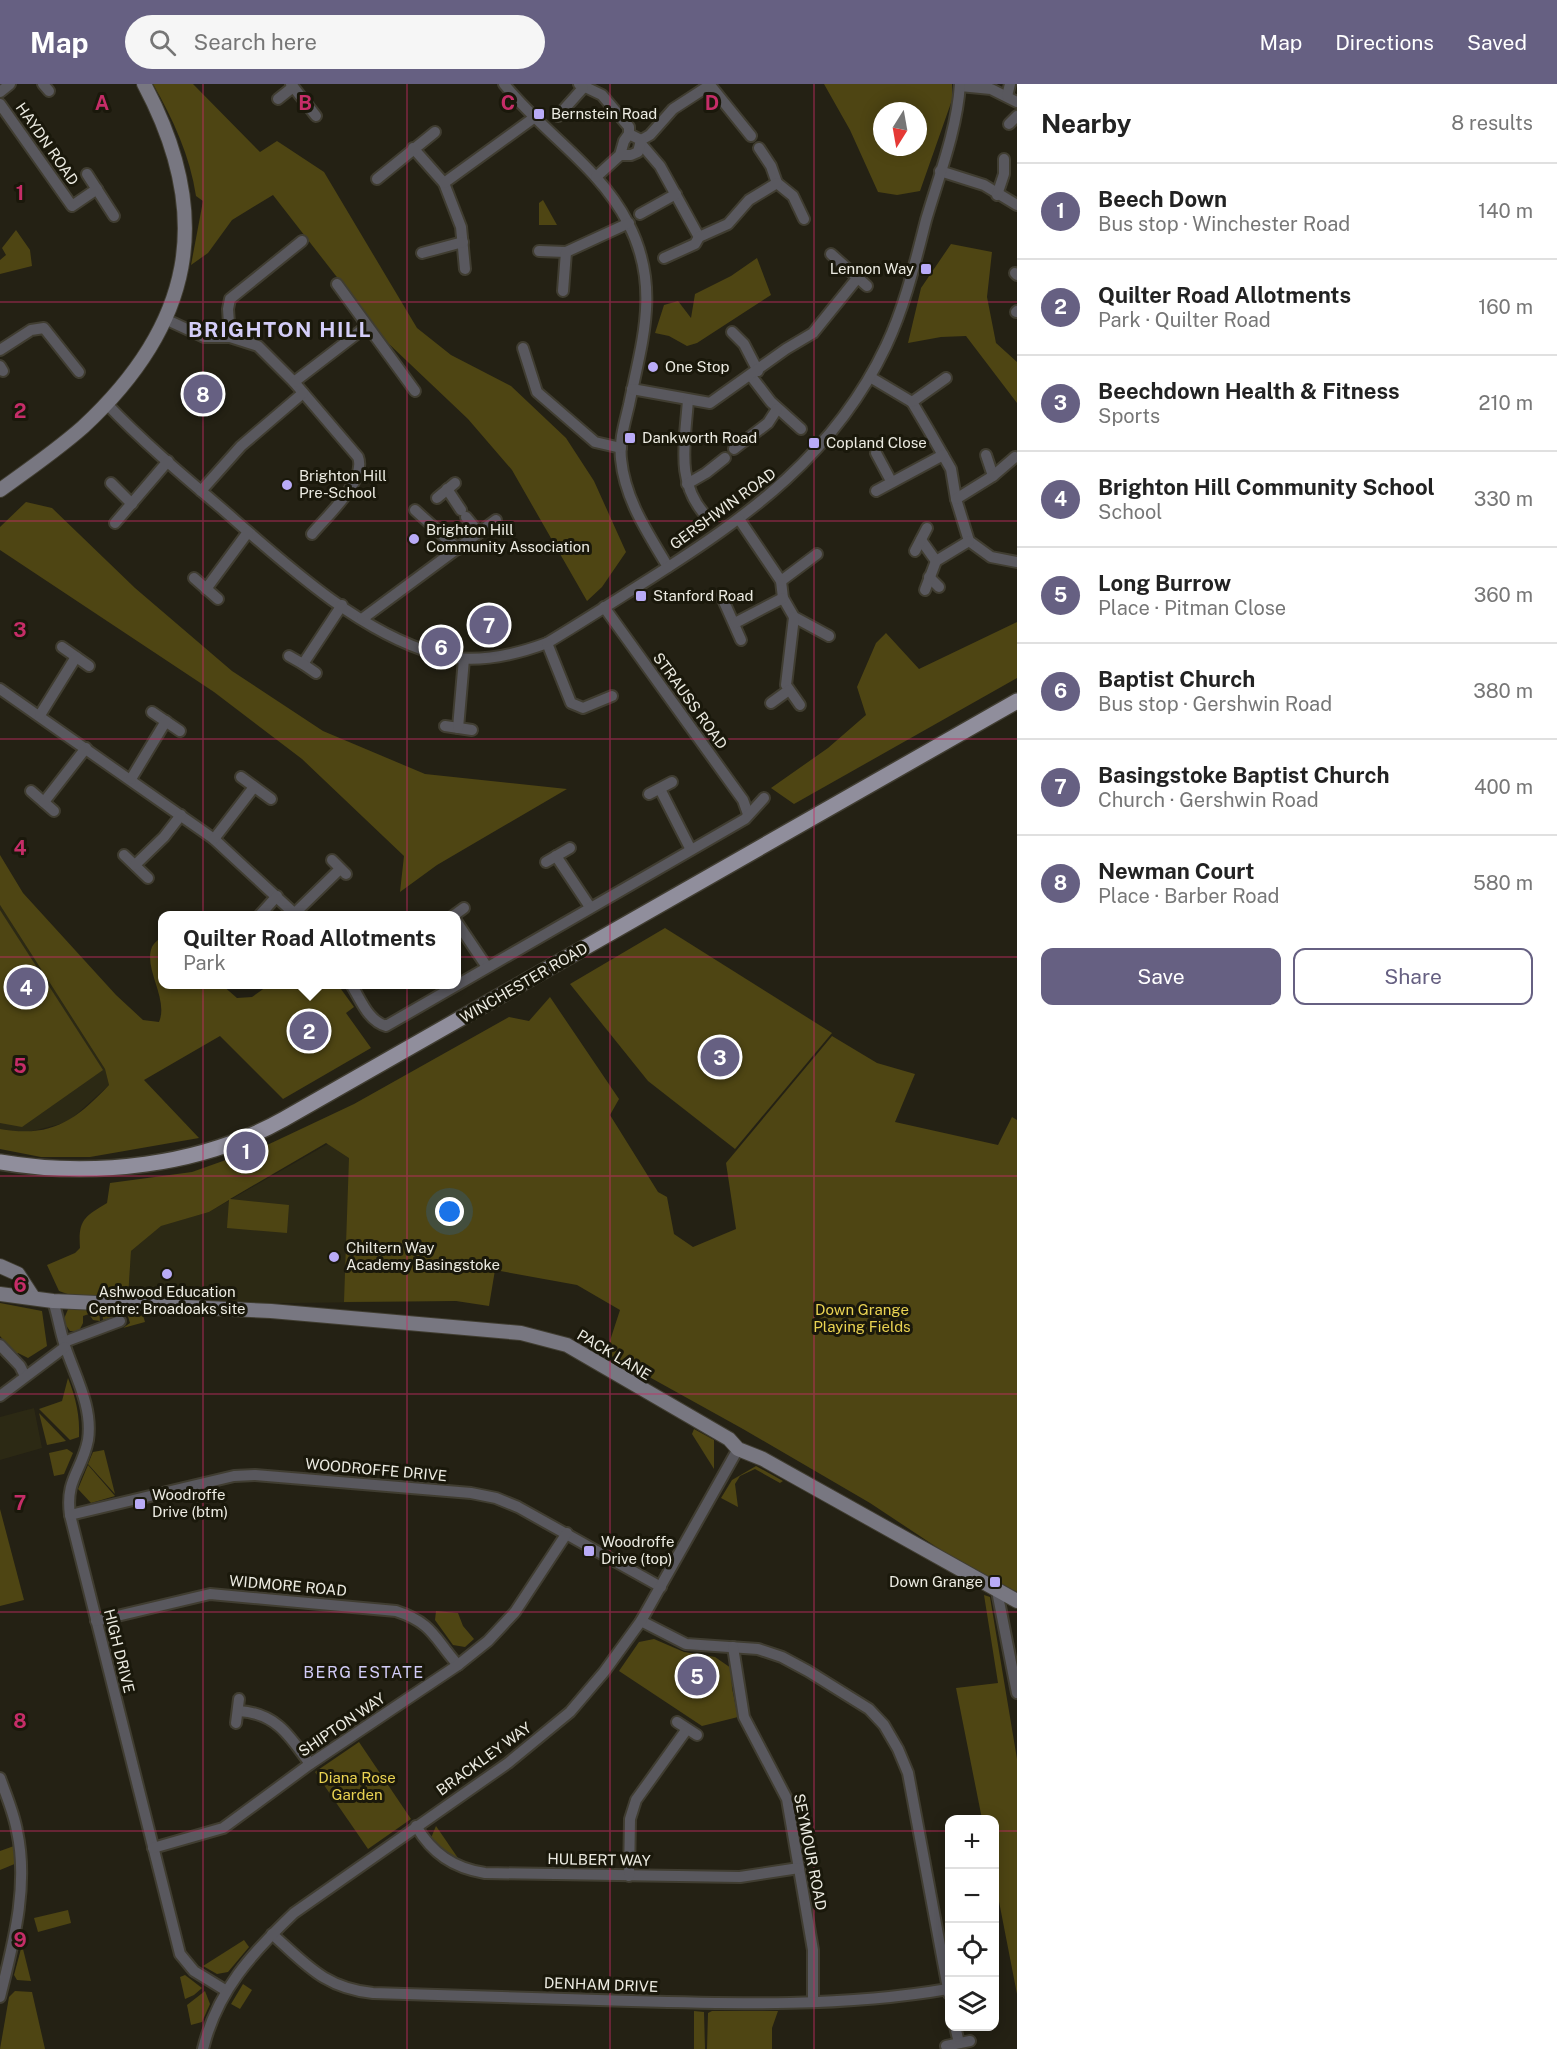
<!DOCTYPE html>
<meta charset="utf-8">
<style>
body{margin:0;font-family:"Public Sans",sans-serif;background:#f6f6f6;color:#222}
.controls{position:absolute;right:18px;bottom:18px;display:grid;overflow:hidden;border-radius:12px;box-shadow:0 3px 15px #0003}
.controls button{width:54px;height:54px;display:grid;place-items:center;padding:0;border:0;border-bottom:2px solid #e0e0e0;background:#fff;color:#222;font:30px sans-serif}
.compass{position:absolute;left:873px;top:18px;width:54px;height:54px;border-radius:50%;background:#fff;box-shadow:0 3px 15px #0003;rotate:191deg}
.you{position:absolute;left:450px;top:1128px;width:21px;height:21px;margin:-15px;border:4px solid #fff;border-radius:50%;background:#1a73e8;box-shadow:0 0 0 9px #1a73e833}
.badge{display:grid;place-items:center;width:39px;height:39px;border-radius:50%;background:#666082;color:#fff;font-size:20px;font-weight:700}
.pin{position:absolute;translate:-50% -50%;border:3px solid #fff;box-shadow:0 2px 6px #0006}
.popup{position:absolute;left:158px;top:827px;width:303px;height:78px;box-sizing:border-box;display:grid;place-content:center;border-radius:12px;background:#fff;filter:drop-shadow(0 2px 4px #0005);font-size:20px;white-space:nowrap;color:#767676}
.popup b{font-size:22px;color:#222}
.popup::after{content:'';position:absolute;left:50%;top:100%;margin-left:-12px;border:12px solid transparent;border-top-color:#fff}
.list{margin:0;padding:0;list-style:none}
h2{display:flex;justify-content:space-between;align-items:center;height:78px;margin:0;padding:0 24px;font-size:26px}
h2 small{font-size:20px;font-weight:400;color:#767676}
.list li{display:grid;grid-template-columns:39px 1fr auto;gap:18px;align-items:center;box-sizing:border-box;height:96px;padding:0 24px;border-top:2px solid #e0e0e0}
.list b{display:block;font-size:22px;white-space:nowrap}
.list p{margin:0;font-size:20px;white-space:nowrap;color:#767676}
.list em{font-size:20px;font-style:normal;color:#767676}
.actions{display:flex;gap:12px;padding:18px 24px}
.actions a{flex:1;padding:14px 0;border:2px solid #666082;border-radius:12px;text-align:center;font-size:21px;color:#666082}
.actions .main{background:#666082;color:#fff}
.icon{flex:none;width:33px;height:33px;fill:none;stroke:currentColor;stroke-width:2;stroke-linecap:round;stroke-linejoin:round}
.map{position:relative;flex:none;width:1017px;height:1965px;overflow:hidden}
header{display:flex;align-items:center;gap:36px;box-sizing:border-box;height:84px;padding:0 30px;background:#666082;color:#fff}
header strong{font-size:28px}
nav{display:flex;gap:33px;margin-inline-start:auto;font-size:21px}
.search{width:420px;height:54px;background:#f6f6f6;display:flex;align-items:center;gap:15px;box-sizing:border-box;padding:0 21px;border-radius:33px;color:#767676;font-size:22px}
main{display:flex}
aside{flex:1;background:#fff}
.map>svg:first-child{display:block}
.built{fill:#2c2914}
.green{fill:#4e4513;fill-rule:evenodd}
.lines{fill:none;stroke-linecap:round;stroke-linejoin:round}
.street-casing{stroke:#403d31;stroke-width:14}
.secondary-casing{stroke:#403d31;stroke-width:16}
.primary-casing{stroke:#403d31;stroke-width:18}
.street{stroke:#59585e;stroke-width:10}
.secondary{stroke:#787781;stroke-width:14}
.primary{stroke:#908e9c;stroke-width:15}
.grid{fill:none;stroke:#c62d68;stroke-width:1.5;stroke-opacity:0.55}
.poi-dot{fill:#b9abf7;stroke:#1a180b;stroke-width:2}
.labels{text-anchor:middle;stroke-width:6;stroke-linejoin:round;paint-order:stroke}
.poi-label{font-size:15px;fill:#ecebe2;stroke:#1a180b;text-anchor:start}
.street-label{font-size:15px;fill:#ecebe2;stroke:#1a180b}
.park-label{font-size:15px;fill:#ead352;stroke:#1a180b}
.neighbourhood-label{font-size:16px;letter-spacing:1.5px;fill:#d3cdf8;stroke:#1a180b}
.district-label{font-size:21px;font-weight:bold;letter-spacing:1.5px;fill:#d3cdf8;stroke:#1a180b}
.grid-label{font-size:20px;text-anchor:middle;font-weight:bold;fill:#c62d68;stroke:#1a180b;stroke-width:6;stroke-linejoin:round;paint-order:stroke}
</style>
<header>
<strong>Map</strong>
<div class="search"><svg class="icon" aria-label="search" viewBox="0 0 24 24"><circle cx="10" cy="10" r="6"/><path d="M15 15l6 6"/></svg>Search here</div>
<nav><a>Map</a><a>Directions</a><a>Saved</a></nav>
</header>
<main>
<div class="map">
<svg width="1017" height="1965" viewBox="0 0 1017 1965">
<rect width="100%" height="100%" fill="#242114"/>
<!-- built -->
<g class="built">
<path d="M0,821L105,985L109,1001L68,1038L25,1049L0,1045Z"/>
<path d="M359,1042L456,1217L203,1220L128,1214L131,1167L160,1142L209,1128Z"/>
<path d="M34,1324L42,1364L0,1376V1333Z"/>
</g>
<!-- green -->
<g class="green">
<path d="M153,0H193L260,68L277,57L324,88L417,244L451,271L511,302L566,354L594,397L626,468L602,503L587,517L512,386L468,335L389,260L273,111L232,136L208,169L191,181L203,117L196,112C190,72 173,35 153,0Z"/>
<path d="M824,0H952V16L920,107L897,111L878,108L850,46ZM882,27H918V63H882Z"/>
<path d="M543,116L557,141H539V119Z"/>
<path d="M16,146L30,166L32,182L0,190V176L6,171L2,164Z"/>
<path d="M951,160L992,168L987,213L996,259L1017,278V319L966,252L941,253L908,259L921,204Z"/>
<path d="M757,174L771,211L697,259L687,262L669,252L655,249L664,221L678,217L691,234L695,210L731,192Z"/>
<path d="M26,418L52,424L135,504L232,587L323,647L425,690L567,705L437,781L400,808L404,772L302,675L214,608L0,466V443Z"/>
<path d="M1017,538V594L794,720L771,704L828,664L866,631L857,603L876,559L886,549L919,585Z"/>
<path d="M0,771L23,809L116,911L143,936L159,938C169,915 143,884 152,863C154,859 159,855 162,852V900L222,901L237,914L252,913L269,901H338L354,923L346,929L371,964L283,1015L220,952L144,996L199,1054L90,1073H41L0,1065V1045C51,1054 75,1037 109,1001L105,985L0,821Z"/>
<path d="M0,826L103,986L22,1043L0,1039Z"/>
<path d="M665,844L832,949L735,1065L648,997L570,900Z"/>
<path d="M550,913L619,1015L610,1031L658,1108L667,1113L674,1150L693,1163L736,1145L726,1079L832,952L877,979L915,990L895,1038L998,1061L1012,1033L1017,1036V1508L956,1476L870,1419L743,1345L606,1269L620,1226L577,1201L495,1186L489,1222L456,1217L344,1218L349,1074L326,1059L230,1115L289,1121L287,1149L227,1144L229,1116L209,1128L161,1142L131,1167L128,1214L76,1213L59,1207L47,1181L75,1169L80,1164C78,1136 84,1133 107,1119L110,1099L192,1088L265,1062L354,1020L509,933L529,937Z"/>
<path d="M0,1219L42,1227L47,1262L28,1274L18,1269L16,1271L0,1252Z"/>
<path d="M69,1223H99L100,1237L93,1236L89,1230L83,1232V1239L79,1247H70L63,1237Z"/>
<path d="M102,1223L141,1225L145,1238L123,1244L130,1239L127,1229L103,1236Z"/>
<path d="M68,1294C76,1314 80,1332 79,1353L70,1356L39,1325L62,1317Z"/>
<path d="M39,1329L66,1357L47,1361Z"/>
<path d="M694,1345L714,1356V1385L692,1350Z"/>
<path d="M67,1365L73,1369L64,1390L54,1392L49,1369Z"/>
<path d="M104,1366L115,1410L88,1380L93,1368Z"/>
<path d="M88,1381L115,1412L91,1419L78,1405Z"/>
<path d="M756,1382L783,1397L780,1399L755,1385L740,1392L735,1400L738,1423L721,1414L732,1396Z"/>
<path d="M0,1425L24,1516L0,1522Z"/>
<path d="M984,1511L990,1513L1017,1675V1910L995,1797L994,1736L982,1735L956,1604L998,1599Z"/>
<path d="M436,1527L458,1529L463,1542L474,1555L465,1563L453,1561L435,1536Z"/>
<path d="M654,1555L684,1568L715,1573L731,1584L732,1604L738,1633L702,1642L619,1587L639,1558Z"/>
<path d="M359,1658L411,1735L368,1765L315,1688Z"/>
<path d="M436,1742L460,1777L436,1762L431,1754Z"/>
<path d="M14,1762L17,1779L0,1786V1767Z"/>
<path d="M68,1826L71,1839L38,1848L34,1834Z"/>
<path d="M244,1856L249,1863L228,1888L217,1890L203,1882Z"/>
<path d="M22,1861L31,1897L17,1896L14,1891Z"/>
<path d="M185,1891L202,1904L194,1911L185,1915L180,1893Z"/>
<path d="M243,1900L252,1906L240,1925L231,1920Z"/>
<path d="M15,1907L32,1908L45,1965H0L9,1913Z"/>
<path d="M205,1907L210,1920L202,1938L191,1941L187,1921Z"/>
<path d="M694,1927L704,1928L705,1965H694Z"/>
<path d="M712,1927H778L772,1944V1965H707L708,1929Z"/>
</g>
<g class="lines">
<defs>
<g id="street">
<path d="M43,0L49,7"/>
<path d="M291,0L316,32"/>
<path d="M504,0C543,49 599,82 628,139C661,202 642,257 629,321C625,338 619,357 621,375C625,416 648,449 668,483"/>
<path d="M579,0L602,11L629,43V50"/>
<path d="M960,2L991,5L1017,18"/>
<path d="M0,8L10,0"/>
<path d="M1007,12L1010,0"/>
<path d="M278,15L293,3"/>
<path d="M0,20L72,122L97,105"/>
<path d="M558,32L583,4"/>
<path d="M1009,40L1017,32"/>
<path d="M641,56L650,51L673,25L710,1L751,52"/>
<path d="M642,61L660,82L699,153"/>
<path d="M413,64L444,99L461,143L465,185"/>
<path d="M759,64L771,82L777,99L793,112L804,135"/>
<path d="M940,87L984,101L1017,121"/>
<path d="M87,90L114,132"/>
<path d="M596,93L620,71L624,57L629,50L641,56L638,68L631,71H620"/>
<path d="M377,95L435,48"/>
<path d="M444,99L535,33"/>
<path d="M997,111L1004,90V75"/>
<path d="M640,130L676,110"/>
<path d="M539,167L566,168L629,139"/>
<path d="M422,169L463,158"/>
<path d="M831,170L867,202"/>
<path d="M664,174L695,160L699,153L728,140L749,116L777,99"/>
<path d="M1015,189L1017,191"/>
<path d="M337,200L415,307"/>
<path d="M563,207L566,168"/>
<path d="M1016,228L1017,227"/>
<path d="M165,235L204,253H230L258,262L294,298L358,373C367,396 326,433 312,450"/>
<path d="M732,248L744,260L758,287"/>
<path d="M230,253L228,225L230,215L302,157"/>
<path d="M523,264L537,308L595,358L621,364"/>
<path d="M0,266L31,246L44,244L79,288"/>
<path d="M0,282L3,287"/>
<path d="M751,292L771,318L801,345"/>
<path d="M870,293L912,318L928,345L951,385L956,415L969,457L991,473L1017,478"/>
<path d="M294,298L367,242"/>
<path d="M632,305L710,319L786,265L813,249L859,192"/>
<path d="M688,316C685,359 675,399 707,433"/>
<path d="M912,318L946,294"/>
<path d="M106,319C141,356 181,390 220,423C282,477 356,547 436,570C473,581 512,572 547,559C582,538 616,516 651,494C749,432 835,370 886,262C905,222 915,179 926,136C939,92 957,46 960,0"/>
<path d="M734,365L768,339L777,325"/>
<path d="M876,369L891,397"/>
<path d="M986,371L993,392"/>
<path d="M111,399L132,420"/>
<path d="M687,400L706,389L725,374"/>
<path d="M447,405L461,426"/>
<path d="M201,407L241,362L303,309"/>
<path d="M876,407L943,371"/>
<path d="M437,414L455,399"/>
<path d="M956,415L993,392L1015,373"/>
<path d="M415,426L458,465"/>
<path d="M466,433L479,449"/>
<path d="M739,435L781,497L783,514L794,533L829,552"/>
<path d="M115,439L168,377"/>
<path d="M921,456L936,477"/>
<path d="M915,467L927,444"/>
<path d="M929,493L939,503"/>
<path d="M194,494L218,515"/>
<path d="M781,497L817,470"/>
<path d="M206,505L248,448"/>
<path d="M925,506L936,477L969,457"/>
<path d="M721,511L741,556"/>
<path d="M604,523L743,716L748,730"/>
<path d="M794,533L786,601L800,621"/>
<path d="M362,535L496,436"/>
<path d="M735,539L783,514"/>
<path d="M547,559L571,619L583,624L612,612"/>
<path d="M62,563L89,582"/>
<path d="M289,572L303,580L342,521"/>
<path d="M303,580L316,589"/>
<path d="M0,605L214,755L297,832"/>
<path d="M771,619L789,606"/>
<path d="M152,628L180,647"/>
<path d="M40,631L76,573"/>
<path d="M445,642L472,646"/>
<path d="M458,644L464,575"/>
<path d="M241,693L271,715"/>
<path d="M131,695L166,637"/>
<path d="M660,705L690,764"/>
<path d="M31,707L54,727"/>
<path d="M649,710L672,698"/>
<path d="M44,718L86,664"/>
<path d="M214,755L254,703"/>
<path d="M124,771L148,794"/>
<path d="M556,772L590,823"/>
<path d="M332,776L346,790"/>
<path d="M546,778L570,764"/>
<path d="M135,781L164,753L181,731"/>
<path d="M295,829L340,785"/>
<path d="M259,832L277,812"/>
<path d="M453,832L464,824"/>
<path d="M456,837L487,883"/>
<path d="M351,900C361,916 368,937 386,942L745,735L764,714"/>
<path d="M53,1217C58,1232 60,1247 65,1262C75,1292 93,1323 88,1356C82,1387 65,1395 70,1431L180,1870L194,1887L225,1906"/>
<path d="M64,1258L120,1237"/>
<path d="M0,1261L20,1282L25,1292"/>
<path d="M0,1312L65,1263"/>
<path d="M70,1431L234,1392L255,1391L471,1409L496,1414L518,1423L661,1503"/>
<path d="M997,1507L1017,1609"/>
<path d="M96,1537L210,1510L396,1527C433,1539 434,1554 458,1581"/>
<path d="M641,1537L686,1560L758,1565L782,1573L808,1587L869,1625L884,1641L898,1665L908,1689L949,1910"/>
<path d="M733,1563L744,1633L787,1715L813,1866V1916"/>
<path d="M239,1627C276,1629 290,1652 310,1680"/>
<path d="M677,1638L697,1651"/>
<path d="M236,1639L239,1615"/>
<path d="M0,1694C6,1711 14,1729 17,1747C29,1803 13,1860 0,1913"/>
<path d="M416,1742C432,1769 453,1784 485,1789L740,1793L799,1784"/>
<path d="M153,1764L223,1744L310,1680L458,1581L488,1557L515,1528L567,1449"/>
<path d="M629,1792L630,1735L636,1716L687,1645"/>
<path d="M272,1850C306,1880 324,1904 373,1909C459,1911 545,1914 631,1917C736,1920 844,1923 948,1905"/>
<path d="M955,1942L959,1959"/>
<path d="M946,1962L970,1957"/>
<path d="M203,1965C217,1907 252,1869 294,1829L508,1679L570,1628L604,1588L641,1537L738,1365"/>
</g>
<g id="secondary">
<path d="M0,406C28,386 57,366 83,343C193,241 215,133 144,0"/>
<path d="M0,1182L18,1190L33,1213"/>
<path d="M0,1210L53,1217L271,1227L521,1249L567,1261L729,1355L738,1365L763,1375L1017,1517"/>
</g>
<path id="primary" d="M0,1078C93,1094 201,1082 284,1035L1017,617"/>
</defs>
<!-- street casing -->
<use href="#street" class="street-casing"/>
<!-- secondary casing -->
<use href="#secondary" class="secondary-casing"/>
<!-- primary casing -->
<use href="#primary" class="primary-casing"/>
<!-- street -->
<use href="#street" class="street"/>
<!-- secondary -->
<use href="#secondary" class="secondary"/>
<!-- primary -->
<use href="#primary" class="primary"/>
</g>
<!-- grid -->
<path class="grid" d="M203,0V1965M407,0V1965M610,0V1965M814,0V1965M0,218H1017M0,437H1017M0,655H1017M0,873H1017M0,1092H1017M0,1310H1017M0,1528H1017M0,1747H950M994,1747H1017"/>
<!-- markers -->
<g class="poi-dot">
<rect x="533" y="24" width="12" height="12" rx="3"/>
<rect x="920" y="179" width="12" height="12" rx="3"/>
<circle cx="653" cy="283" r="6"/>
<rect x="624" y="348" width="12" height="12" rx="3"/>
<rect x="808" y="353" width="12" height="12" rx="3"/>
<circle cx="287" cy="401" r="6"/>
<circle cx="414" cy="455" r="6"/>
<rect x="635" y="506" width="12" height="12" rx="3"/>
<circle cx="334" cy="1173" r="6"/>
<circle cx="167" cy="1190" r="6"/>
<rect x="134" y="1414" width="12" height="12" rx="3"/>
<rect x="583" y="1461" width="12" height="12" rx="3"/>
<rect x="989" y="1492" width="12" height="12" rx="3"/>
</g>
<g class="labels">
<!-- poi labels -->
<g class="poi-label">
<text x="551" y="35">Bernstein Road</text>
<text x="914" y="190" text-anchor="end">Lennon Way</text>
<text x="665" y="288">One Stop</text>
<text x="642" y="359">Dankworth Road</text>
<text x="826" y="364">Copland Close</text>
<text x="299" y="397">Brighton Hill<tspan x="299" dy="17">Pre-School</tspan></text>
<text x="426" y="451">Brighton Hill<tspan x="426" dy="17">Community Association</tspan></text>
<text x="653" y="517">Stanford Road</text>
<text x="346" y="1169">Chiltern Way<tspan x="346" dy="17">Academy Basingstoke</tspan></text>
<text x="167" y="1213" text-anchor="middle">Ashwood Education<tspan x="167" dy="17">Centre: Broadoaks site</tspan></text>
<text x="152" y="1416">Woodroffe<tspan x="152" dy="17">Drive (btm)</tspan></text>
<text x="601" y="1463">Woodroffe<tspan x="601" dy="17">Drive (top)</tspan></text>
<text x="983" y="1503" text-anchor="end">Down Grange</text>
</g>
<!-- street labels -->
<g class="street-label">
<text transform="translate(47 60) rotate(55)" y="5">HAYDN ROAD</text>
<text transform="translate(723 425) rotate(-36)" y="5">GERSHWIN ROAD</text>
<text transform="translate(690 617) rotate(54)" y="5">STRAUSS ROAD</text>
<text transform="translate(524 899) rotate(-30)" y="5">WINCHESTER ROAD</text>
<text transform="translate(614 1271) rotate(31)" y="5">PACK LANE</text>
<text transform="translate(376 1386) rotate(5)" y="5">WOODROFFE DRIVE</text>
<text transform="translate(288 1502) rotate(5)" y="5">WIDMORE ROAD</text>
<text transform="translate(119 1567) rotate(76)" y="5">HIGH DRIVE</text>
<text transform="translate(342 1641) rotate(-34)" y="5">SHIPTON WAY</text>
<text transform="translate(484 1675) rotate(-36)" y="5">BRACKLEY WAY</text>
<text transform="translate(810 1768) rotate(79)" y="5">SEYMOUR ROAD</text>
<text transform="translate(599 1776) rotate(1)" y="5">HULBERT WAY</text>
<text transform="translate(601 1901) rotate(2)" y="5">DENHAM DRIVE</text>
</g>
<!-- park labels -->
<g class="park-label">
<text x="862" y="1231">Down Grange<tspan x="862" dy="17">Playing Fields</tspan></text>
<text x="357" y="1699">Diana Rose<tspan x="357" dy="17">Garden</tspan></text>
</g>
<!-- neighbourhood labels -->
<g class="neighbourhood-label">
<text x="364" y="1594">BERG ESTATE</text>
</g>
<!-- district labels -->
<g class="district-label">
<text x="280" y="253">BRIGHTON HILL</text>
</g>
</g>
<g class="grid-label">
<text x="102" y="26">A</text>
<text x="305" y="26">B</text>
<text x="508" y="26">C</text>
<text x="712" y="26">D</text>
<text x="20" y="116">1</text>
<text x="20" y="334">2</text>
<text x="20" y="553">3</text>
<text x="20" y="771">4</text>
<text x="20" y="989">5</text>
<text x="20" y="1208">6</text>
<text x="20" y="1426">7</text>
<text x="20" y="1644">8</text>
<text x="20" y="1863">9</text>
</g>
</svg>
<div class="controls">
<button>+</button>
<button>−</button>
<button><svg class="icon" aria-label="locate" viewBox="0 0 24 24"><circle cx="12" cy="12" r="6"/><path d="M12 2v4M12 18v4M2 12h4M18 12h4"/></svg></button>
<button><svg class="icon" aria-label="layers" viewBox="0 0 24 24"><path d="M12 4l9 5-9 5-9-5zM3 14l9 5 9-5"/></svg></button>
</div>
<svg class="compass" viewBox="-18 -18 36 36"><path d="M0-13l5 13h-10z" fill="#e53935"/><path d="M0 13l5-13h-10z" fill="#767676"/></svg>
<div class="you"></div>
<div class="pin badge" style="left:246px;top:1067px">1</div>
<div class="pin badge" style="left:309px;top:947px">2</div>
<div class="popup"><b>Quilter Road Allotments</b>Park</div>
<div class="pin badge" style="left:720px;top:973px">3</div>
<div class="pin badge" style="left:26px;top:903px">4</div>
<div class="pin badge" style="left:697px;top:1592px">5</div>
<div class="pin badge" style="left:441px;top:563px">6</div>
<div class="pin badge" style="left:489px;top:541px">7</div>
<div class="pin badge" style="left:203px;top:310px">8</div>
</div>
<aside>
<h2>Nearby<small>8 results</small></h2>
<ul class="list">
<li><span class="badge">1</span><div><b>Beech Down</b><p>Bus stop · Winchester Road</p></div><em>140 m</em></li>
<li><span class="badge">2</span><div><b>Quilter Road Allotments</b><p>Park · Quilter Road</p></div><em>160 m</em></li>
<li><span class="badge">3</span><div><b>Beechdown Health &amp; Fitness</b><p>Sports</p></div><em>210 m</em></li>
<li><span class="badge">4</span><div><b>Brighton Hill Community School</b><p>School</p></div><em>330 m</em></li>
<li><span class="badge">5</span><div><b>Long Burrow</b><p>Place · Pitman Close</p></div><em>360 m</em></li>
<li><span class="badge">6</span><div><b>Baptist Church</b><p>Bus stop · Gershwin Road</p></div><em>380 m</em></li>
<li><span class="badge">7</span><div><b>Basingstoke Baptist Church</b><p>Church · Gershwin Road</p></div><em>400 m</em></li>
<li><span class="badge">8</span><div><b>Newman Court</b><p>Place · Barber Road</p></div><em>580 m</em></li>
</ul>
<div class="actions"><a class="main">Save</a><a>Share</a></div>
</aside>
</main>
